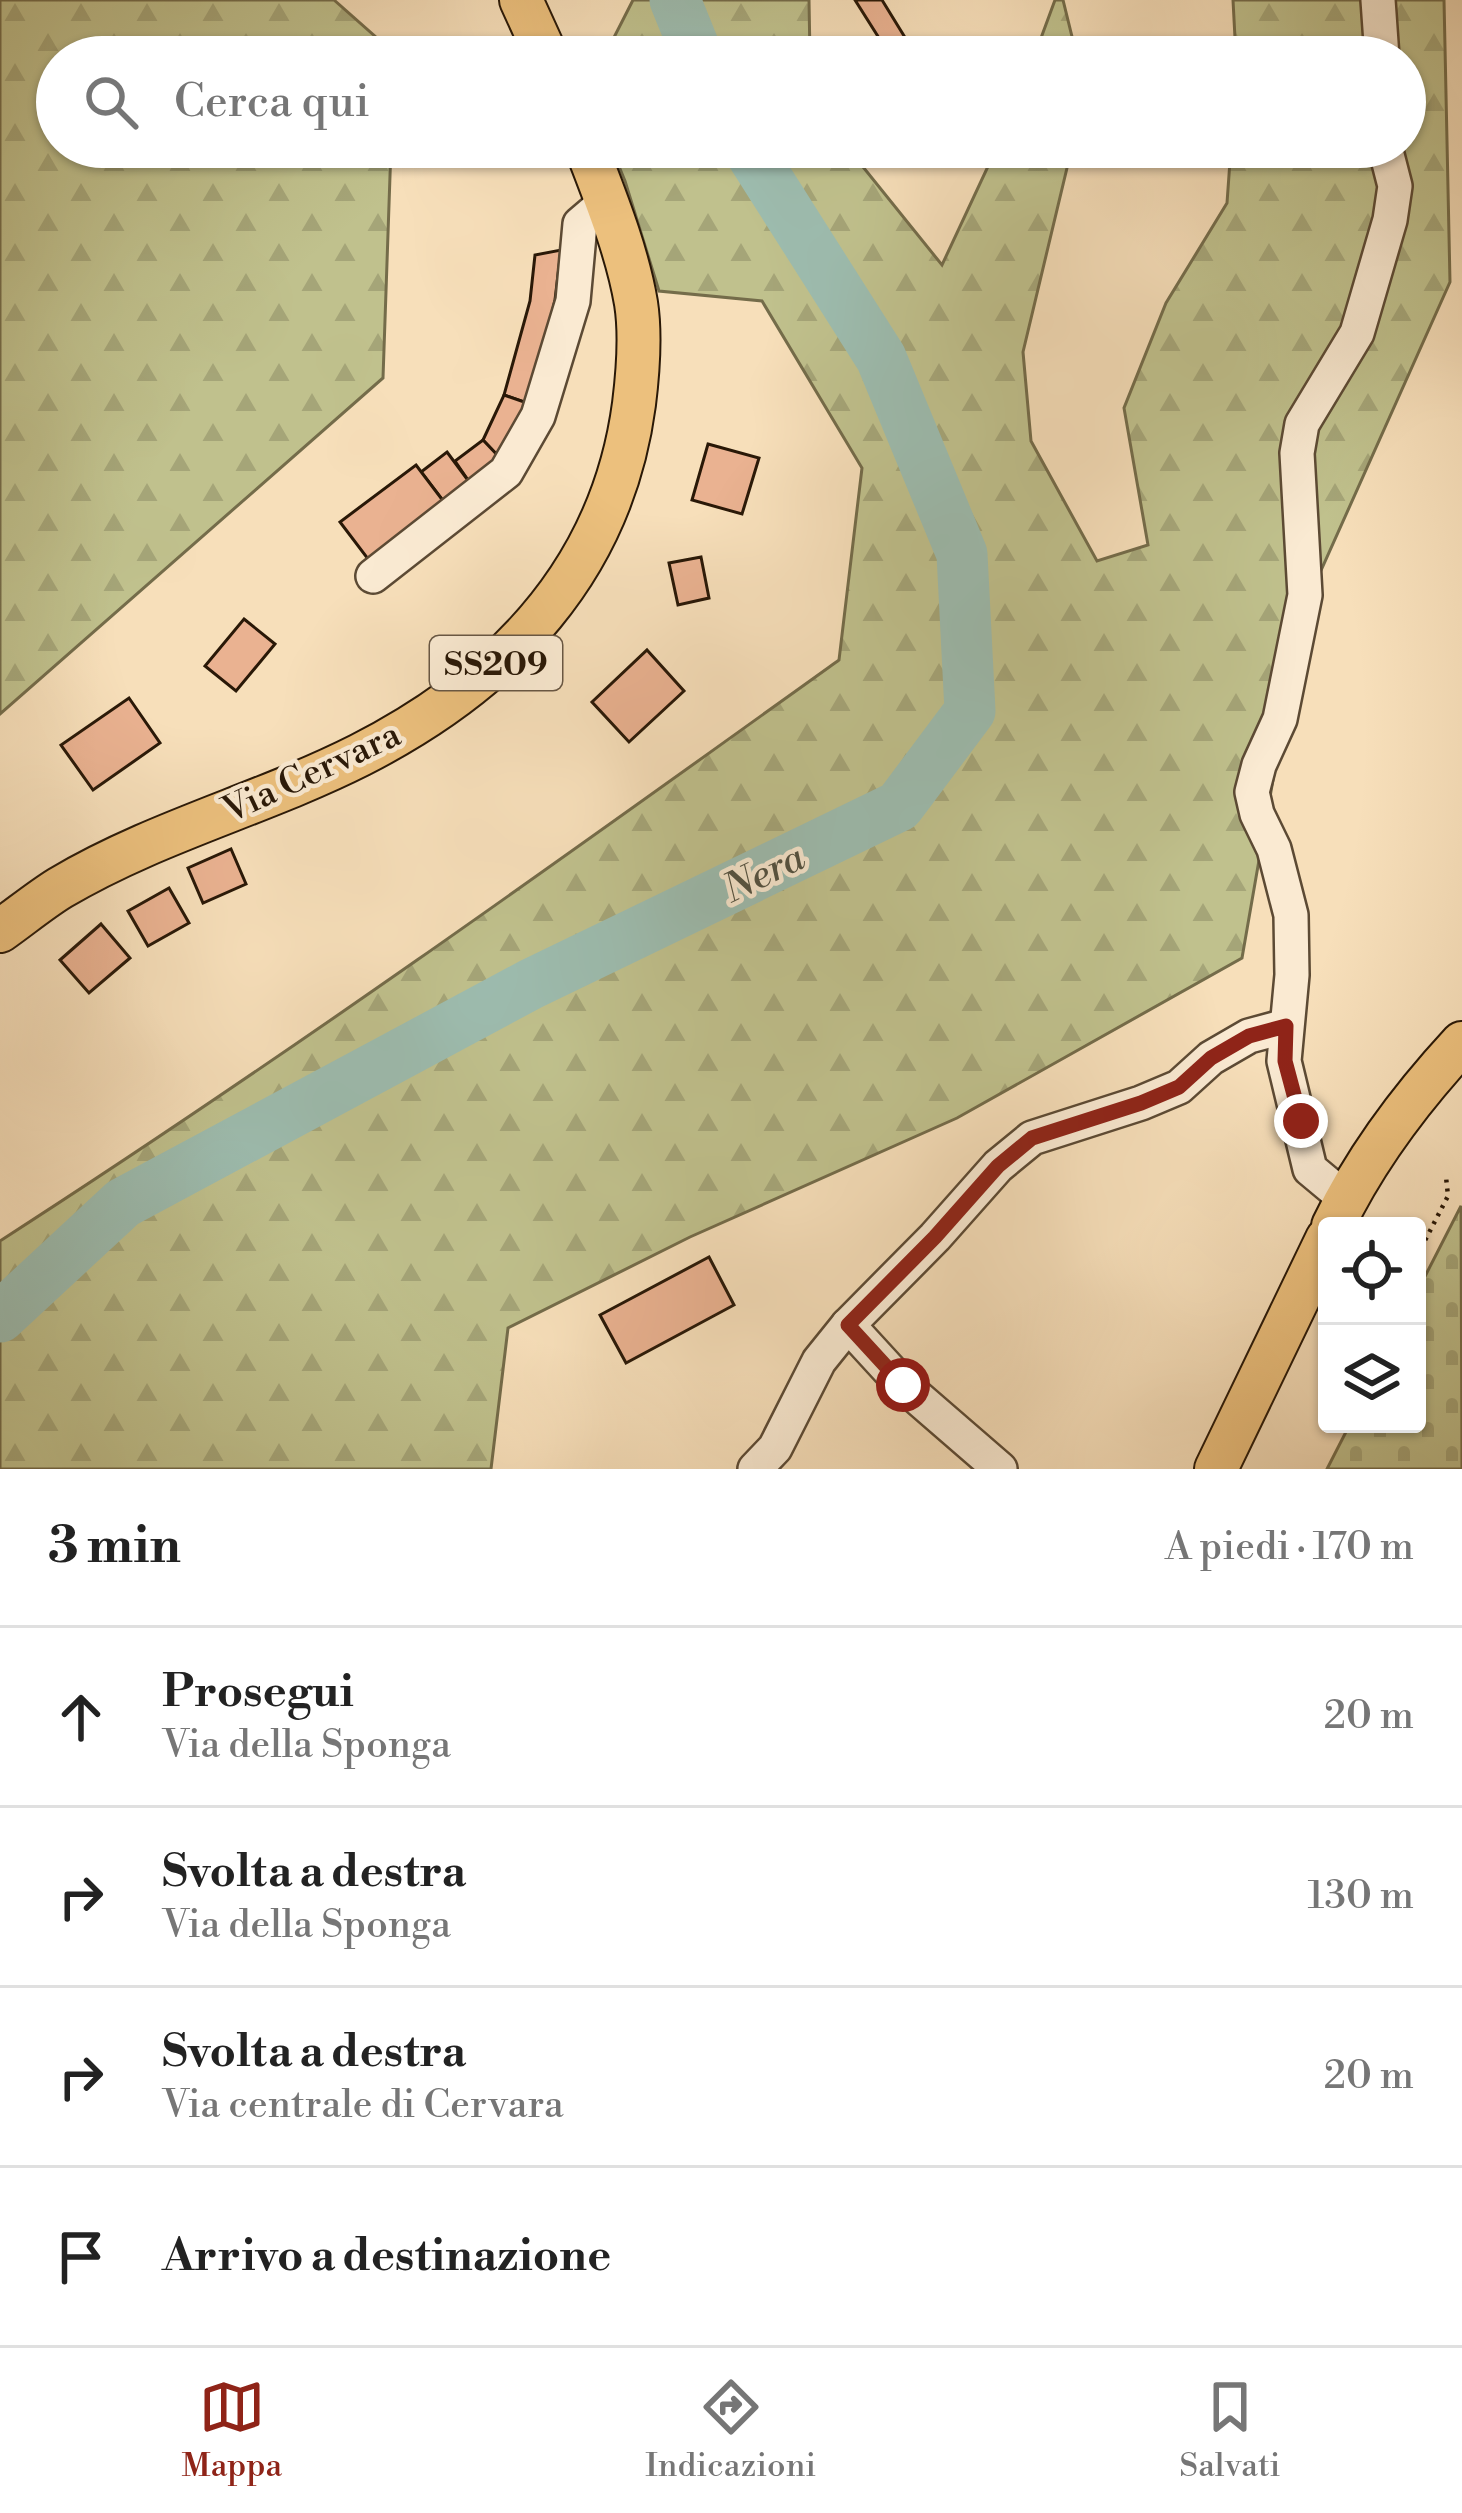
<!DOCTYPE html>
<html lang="it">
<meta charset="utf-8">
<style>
body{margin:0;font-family:"Libre Bodoni",serif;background:#f2f2f2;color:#222}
.controls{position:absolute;right:36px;bottom:36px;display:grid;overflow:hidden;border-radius:12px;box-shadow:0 3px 9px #0004}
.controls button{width:108px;height:108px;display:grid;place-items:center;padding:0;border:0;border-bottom:3px solid #e0e0e0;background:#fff;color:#222;font:60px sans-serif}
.stop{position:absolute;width:36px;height:36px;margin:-27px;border:9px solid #8f2418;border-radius:50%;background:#fff}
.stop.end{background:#8f2418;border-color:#fff;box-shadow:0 3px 12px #0008}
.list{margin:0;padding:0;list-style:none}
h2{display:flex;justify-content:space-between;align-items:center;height:156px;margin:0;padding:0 48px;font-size:51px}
h2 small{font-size:39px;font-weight:400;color:#767676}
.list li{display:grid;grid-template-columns:78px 1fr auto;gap:36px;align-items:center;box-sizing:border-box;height:180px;padding:0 48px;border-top:3px solid #e0e0e0}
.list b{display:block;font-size:45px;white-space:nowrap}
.list p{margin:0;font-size:39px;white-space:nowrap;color:#767676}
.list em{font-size:39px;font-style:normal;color:#767676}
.icon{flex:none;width:66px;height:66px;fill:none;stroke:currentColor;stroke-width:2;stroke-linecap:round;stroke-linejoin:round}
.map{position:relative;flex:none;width:1462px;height:1469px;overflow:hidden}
.search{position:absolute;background:#fff;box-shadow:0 3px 9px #0004;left:36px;right:36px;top:36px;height:132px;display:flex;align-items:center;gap:30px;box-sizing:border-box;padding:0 42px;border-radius:66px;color:#767676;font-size:45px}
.sheet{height:876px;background:#fff}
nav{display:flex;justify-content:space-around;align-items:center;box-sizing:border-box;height:168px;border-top:3px solid #e0e0e0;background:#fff;font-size:33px;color:#767676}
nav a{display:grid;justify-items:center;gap:6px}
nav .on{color:#8f2418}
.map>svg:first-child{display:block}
.forest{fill:url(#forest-firs);stroke:#746c4a;stroke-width:3}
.cemetery{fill:url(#cemetery-stones);stroke:#746c4a;stroke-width:3}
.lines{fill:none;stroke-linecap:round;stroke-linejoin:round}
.river{stroke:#9dbdb0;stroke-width:51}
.building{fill:#eab291;stroke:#291807;stroke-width:3}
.minor-casing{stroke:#5c4a34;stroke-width:38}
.major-casing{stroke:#291807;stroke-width:46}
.path{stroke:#291807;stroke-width:4.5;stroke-dasharray:3 6;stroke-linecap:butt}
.minor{stroke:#faead2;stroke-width:33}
.major{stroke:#ecc07d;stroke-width:42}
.route{stroke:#8f2418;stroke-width:15}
.labels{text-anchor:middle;stroke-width:9;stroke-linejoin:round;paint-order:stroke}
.shield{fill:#faead2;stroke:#685744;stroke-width:3}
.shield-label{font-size:33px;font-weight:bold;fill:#291807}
.street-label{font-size:36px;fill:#291807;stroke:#faead2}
.water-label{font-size:39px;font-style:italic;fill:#525242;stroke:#faead2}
</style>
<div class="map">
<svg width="1462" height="1469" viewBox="0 0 1462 1469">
<defs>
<pattern id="forest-firs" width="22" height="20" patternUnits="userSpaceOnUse" patternTransform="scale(3)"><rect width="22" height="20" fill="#c0c18d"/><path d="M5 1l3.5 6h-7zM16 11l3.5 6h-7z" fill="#a5a578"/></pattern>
<pattern id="cemetery-stones" width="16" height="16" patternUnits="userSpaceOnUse" patternTransform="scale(3)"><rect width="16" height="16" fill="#c0c18d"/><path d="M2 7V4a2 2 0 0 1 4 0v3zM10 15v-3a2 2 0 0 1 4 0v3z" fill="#a5a578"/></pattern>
</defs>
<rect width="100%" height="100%" fill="#f7dfba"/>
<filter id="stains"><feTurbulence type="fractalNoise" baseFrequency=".00167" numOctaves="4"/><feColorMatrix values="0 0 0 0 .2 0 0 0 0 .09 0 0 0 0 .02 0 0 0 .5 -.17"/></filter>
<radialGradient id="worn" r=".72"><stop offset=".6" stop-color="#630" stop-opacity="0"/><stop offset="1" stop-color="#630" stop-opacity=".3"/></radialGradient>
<!-- forest -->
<g class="forest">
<path d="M0,0H334L395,54L394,57H57V147H391L383,378L0,714Z"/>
<path d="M633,0H809L810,57H604Z"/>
<path d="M1055,0H1063L1077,57H1034Z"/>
<path d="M1233,0H1444L1450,282L1302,613L1242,958L957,1118L690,1237L508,1328L491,1469H0V1241C286,1057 563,858 839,660L862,468L762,301L659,291L625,181L611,147H847L942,265L997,147H1072L1023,352L1031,441L1097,561L1148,545L1124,408L1166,303L1227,203L1231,147H1405V57H1236Z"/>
</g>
<!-- cemetery -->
<path class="cemetery" d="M1461,1206L1462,1469H1327L1350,1424H1417V1292Z"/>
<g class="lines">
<!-- river -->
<g class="river">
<path d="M675,0L698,57"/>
<path d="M0,1317L123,1203L531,984L899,806L970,711L962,554L881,358L747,147"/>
</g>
</g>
<!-- building -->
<g class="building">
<path d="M855,0H882L917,57H891Z"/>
<path d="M561,250L555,300L530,404L504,395L530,301L535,255Z"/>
<path d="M504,395L530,404L502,460L483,440Z"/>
<path d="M483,440L502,460L470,483L455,461Z"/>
<path d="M708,444L759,458L742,514L692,500Z"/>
<path d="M447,452L470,483L444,502L421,472Z"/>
<path d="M416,465L444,502L368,559L340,522Z"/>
<path d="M701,557L709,598L678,605L669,563Z"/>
<path d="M244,619L275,644L236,691L205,666Z"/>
<path d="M647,650L684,691L629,742L592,702Z"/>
<path d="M129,698L160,743L93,790L61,745Z"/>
<path d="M231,849L246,884L203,903L188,868Z"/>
<path d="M169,888L189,923L148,946L128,911Z"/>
<path d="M101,924L130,958L89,993L60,960Z"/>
<path d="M709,1257L734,1305L626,1363L600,1315Z"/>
</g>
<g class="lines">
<defs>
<g id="minor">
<path d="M1378,0L1382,57"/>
<path d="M373,576L506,472L538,416L573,301L580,224L607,201"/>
<path d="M1346,1199L1310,1169L1284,1061L1292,975L1291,915L1274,849L1257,814L1252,792L1259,765L1280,719L1305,595L1297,453L1302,424L1357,333L1390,220L1395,186L1385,147"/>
<path d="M848,1325L903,1385L1000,1469"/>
<path d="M755,1469L775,1448L819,1361L848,1325L935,1237L998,1166L1032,1138L1141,1103L1179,1087L1211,1058L1249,1036L1286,1026"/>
</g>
<g id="major">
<path d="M521,0L547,57"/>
<path d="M0,931C20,917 39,901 60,888C154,832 263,804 360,755C505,681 612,570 634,404C638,372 641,335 636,303C627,250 605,197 586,147"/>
<path d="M1333,1226C1365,1159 1412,1097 1462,1043"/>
<path d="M1216,1469L1327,1239"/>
</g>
</defs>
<!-- minor casing -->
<use href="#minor" class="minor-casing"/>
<!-- major casing -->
<use href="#major" class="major-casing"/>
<!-- path -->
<path class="path" d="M1417,1256L1448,1196L1446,1177"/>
<!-- minor -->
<use href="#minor" class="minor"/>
<!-- major -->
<use href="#major" class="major"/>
</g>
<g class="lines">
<!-- route -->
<path class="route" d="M903,1385L848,1325L935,1237L998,1166L1032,1138L1141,1103L1179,1087L1211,1058L1249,1036L1286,1026L1285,1061L1301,1121"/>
</g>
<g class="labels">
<!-- shield labels -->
<rect class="shield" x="430" y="636" width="132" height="54" rx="9"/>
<g class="shield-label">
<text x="496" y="675">SS209</text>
</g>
<!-- street labels -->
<g class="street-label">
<text transform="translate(311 771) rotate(-25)" y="13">Via Cervara</text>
</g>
<!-- water labels -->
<g class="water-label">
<text transform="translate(763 872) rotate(-26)" y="14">Nera</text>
</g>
</g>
<rect width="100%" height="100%" filter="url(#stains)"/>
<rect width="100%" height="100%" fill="url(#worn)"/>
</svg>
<div class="controls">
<button><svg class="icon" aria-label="locate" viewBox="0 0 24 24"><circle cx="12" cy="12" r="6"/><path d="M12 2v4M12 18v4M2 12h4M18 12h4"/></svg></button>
<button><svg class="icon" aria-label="layers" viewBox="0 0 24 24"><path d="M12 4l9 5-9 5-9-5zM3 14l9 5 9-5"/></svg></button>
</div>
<div class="stop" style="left:903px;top:1385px"></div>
<div class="stop end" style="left:1301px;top:1121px"></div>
<div class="search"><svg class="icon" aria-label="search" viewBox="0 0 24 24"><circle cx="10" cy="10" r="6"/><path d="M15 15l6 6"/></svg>Cerca qui</div>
</div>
<section class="sheet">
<h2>3 min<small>A piedi · 170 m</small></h2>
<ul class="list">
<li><svg class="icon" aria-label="ahead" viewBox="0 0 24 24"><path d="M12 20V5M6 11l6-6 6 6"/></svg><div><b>Prosegui</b><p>Via della Sponga</p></div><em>20 m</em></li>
<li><svg class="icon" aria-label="right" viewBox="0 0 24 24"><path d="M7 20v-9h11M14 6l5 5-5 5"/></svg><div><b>Svolta a destra</b><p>Via della Sponga</p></div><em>130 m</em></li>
<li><svg class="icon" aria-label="right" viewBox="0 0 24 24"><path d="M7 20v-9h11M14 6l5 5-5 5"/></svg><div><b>Svolta a destra</b><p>Via centrale di Cervara</p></div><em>20 m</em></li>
<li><svg class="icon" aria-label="arrive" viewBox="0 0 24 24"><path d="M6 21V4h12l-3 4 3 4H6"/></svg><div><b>Arrivo a destinazione</b></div></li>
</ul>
</section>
<nav>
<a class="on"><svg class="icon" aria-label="map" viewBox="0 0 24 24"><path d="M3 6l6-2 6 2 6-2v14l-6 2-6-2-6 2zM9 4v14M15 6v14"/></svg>Mappa</a>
<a><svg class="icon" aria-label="directions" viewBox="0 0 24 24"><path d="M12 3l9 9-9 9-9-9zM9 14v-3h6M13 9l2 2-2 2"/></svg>Indicazioni</a>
<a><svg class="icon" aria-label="saved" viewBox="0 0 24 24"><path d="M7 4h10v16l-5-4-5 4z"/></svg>Salvati</a>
</nav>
